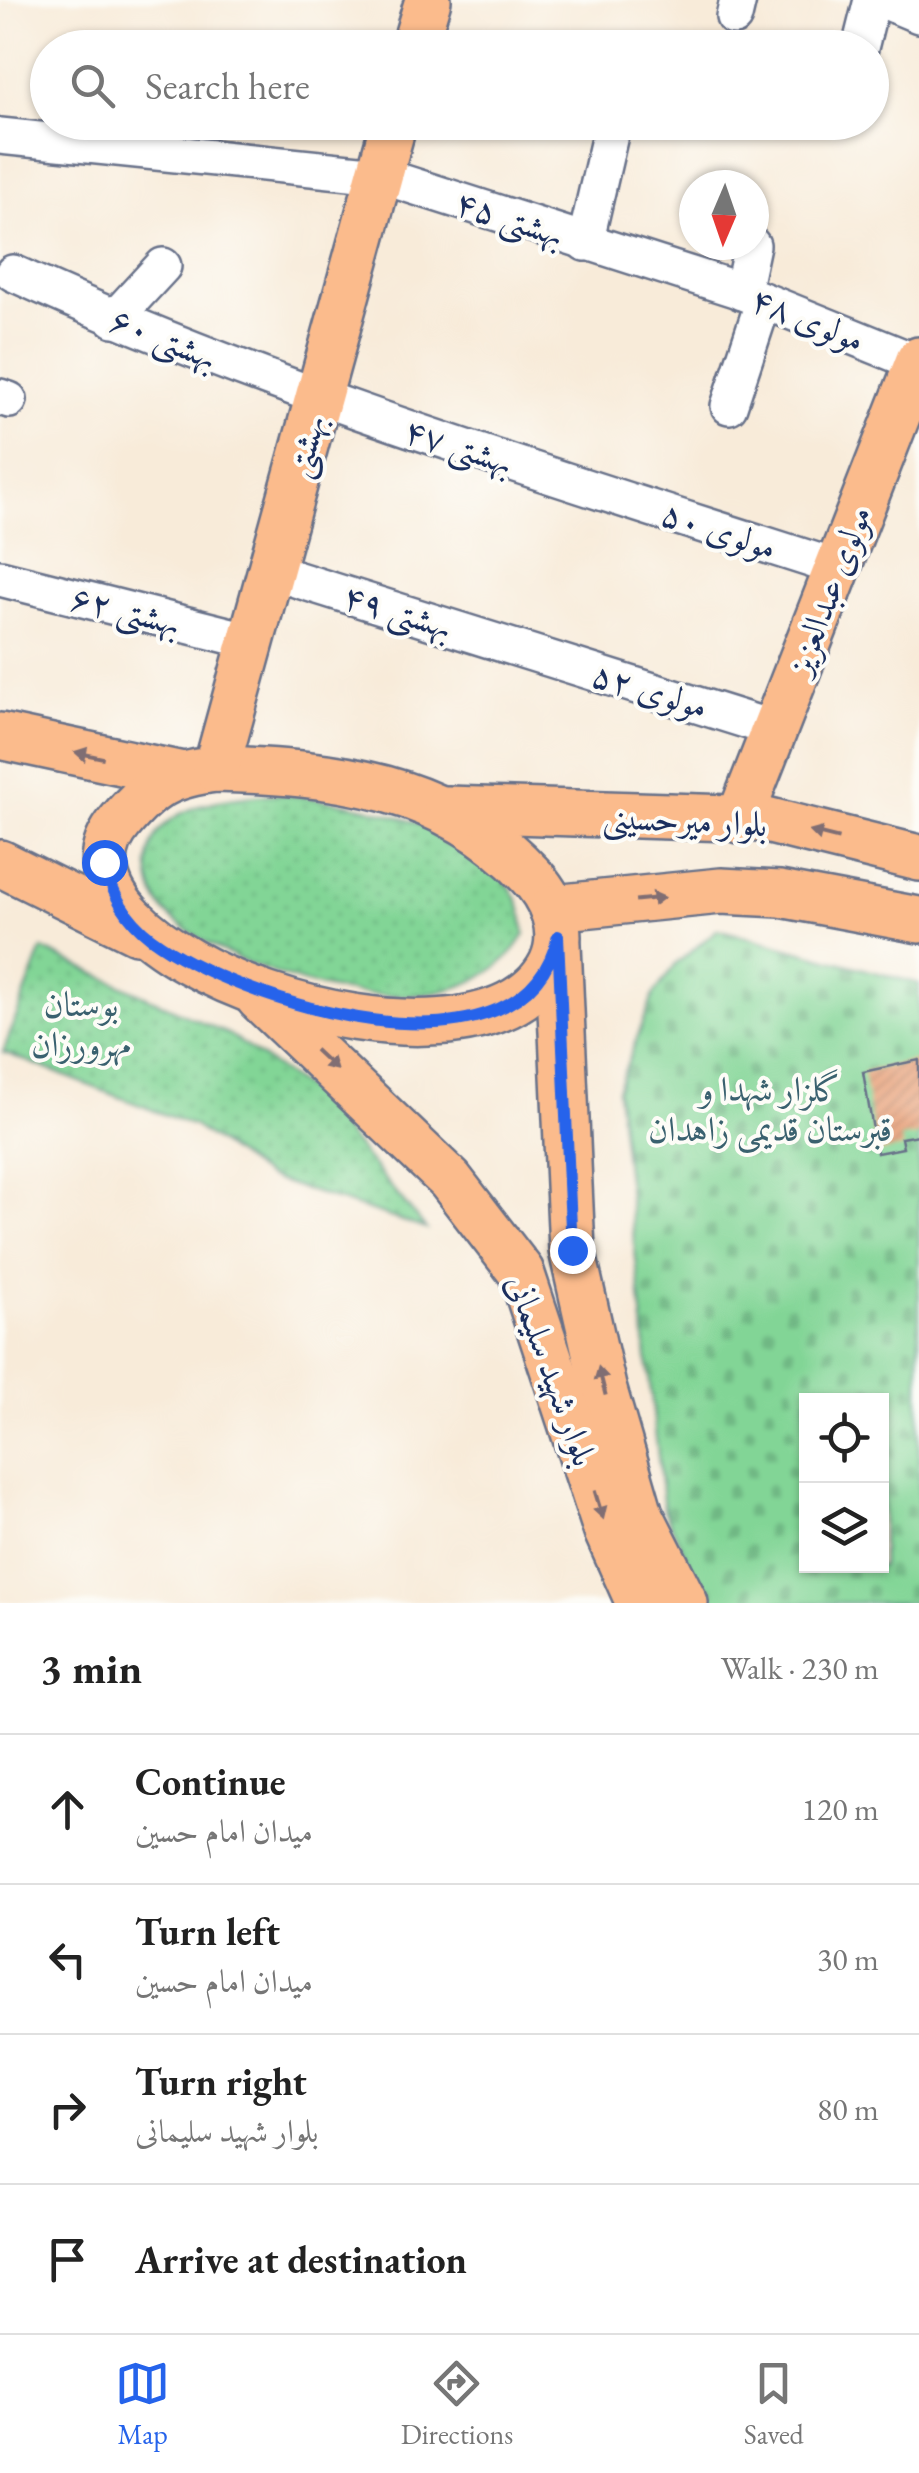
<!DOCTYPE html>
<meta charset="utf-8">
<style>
body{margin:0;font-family:"EB Garamond",Amiri,serif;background:#f2f2f2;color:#222}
.controls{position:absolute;right:30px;bottom:30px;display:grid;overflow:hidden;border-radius:0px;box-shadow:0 2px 8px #0004}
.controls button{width:90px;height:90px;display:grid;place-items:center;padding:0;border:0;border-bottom:2px solid #e0e0e0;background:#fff;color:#222;font:50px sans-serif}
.compass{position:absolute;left:679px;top:170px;width:90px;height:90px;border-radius:50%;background:#fff;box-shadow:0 2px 8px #0004;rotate:182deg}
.stop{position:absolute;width:30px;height:30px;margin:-22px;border:8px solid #2563eb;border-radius:50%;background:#fff}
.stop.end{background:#2563eb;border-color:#fff;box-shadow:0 2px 10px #0008}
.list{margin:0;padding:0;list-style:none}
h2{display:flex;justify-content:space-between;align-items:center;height:130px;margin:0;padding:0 40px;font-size:42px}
h2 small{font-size:32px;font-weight:400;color:#767676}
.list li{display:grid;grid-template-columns:65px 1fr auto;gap:30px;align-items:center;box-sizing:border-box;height:150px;padding:0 40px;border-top:2px solid #e0e0e0}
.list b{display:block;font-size:38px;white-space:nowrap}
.list p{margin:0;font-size:32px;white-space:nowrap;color:#767676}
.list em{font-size:32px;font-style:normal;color:#767676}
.icon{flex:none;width:55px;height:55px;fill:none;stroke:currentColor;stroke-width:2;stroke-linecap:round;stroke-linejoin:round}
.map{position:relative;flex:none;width:919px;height:1603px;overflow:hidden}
.search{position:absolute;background:#fff;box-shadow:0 2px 8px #0004;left:30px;right:30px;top:30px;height:110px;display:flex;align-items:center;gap:25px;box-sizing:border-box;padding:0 35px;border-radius:55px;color:#767676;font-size:38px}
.sheet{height:730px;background:#fff}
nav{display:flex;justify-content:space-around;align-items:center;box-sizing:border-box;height:140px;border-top:2px solid #e0e0e0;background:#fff;font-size:28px;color:#767676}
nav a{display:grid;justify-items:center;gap:5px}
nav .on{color:#2563eb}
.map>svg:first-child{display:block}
.grass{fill:url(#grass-dots);stroke:#4e827a;stroke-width:2.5}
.cemetery{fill:url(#cemetery-stones);stroke:#4e827a;stroke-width:2.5;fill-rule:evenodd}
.building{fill:url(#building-hatch)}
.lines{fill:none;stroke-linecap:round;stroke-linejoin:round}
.minor-casing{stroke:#687189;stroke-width:40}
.major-casing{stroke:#687189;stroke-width:50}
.minor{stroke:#fff;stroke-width:35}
.major{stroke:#fbbb8c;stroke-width:45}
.oneway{fill:#806e73}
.route{stroke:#2563eb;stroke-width:12}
.labels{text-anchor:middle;stroke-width:8;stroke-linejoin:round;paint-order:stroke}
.street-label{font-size:35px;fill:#1b2f5e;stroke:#fdfcf7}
.park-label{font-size:35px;fill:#3a616f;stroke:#fdfcf7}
</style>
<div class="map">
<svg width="919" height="1603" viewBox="0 0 919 1603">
<defs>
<pattern id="grass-dots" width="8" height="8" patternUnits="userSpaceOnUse" patternTransform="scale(2.5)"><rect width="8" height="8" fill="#82d596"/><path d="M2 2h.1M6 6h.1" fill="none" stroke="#70b784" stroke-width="1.8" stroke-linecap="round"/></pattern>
<pattern id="cemetery-stones" width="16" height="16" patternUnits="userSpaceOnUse" patternTransform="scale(2.5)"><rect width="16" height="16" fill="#82d596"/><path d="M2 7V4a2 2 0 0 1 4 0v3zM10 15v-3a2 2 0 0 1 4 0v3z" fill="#70b784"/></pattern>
<pattern id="building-hatch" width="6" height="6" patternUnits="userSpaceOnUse" patternTransform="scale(2.5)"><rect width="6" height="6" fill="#e79a6f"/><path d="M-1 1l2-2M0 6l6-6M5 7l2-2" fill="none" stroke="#ba7e5e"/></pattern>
</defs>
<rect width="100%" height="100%" fill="#fdfcf7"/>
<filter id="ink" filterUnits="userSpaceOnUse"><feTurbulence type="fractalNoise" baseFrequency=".01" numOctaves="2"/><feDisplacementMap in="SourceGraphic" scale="20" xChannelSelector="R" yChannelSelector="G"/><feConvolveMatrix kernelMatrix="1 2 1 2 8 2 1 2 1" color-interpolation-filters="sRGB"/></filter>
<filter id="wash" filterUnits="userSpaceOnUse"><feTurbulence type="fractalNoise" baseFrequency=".0048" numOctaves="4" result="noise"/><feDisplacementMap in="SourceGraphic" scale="40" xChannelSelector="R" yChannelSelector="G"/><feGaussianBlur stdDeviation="2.25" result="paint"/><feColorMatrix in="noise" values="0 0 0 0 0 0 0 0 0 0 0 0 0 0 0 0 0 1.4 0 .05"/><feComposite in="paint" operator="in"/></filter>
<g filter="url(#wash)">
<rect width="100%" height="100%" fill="#f8ebd9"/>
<!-- grass -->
<g class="grass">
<path d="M277,794C354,801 481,824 519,903C523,912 523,925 525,934C462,1045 255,985 175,921C157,907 151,890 149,869C145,802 230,798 277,794Z"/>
<path d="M42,949L230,1035L312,1093L426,1229L267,1177L194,1126L3,1052Z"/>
</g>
<!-- cemetery -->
<path class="cemetery" d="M718,929L919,984V1603H708L664,1510L617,1090L654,994L675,965ZM806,1400H882V1566H806Z"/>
<g id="blocks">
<!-- building -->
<path class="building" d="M919,1060V1135L901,1138L903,1148L877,1153L863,1072Z"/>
</g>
</g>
<g filter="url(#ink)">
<use href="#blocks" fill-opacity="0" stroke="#687189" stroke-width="2.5"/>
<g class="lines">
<defs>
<g id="minor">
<path d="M883,0L919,15"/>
<path d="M734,17L738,0"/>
<path d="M860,48L872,0"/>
<path d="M0,136L379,175L735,289L918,363"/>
<path d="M585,243L613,122"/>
<path d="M13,273C279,395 559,478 838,568"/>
<path d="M742,292L752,245"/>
<path d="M114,319L163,266"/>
<path d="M0,397L9,400"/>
<path d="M729,406L763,303"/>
<path d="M270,571L774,729"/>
<path d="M0,578L251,641"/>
</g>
<g id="major">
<path d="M414,48L428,0"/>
<path d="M0,736L178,774"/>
<path d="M216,769C334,772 444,784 529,874C551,896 567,931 552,963C479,1112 11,949 121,821C151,785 170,775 216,769Z"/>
<path d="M216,769L394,122"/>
<path d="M447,809L762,819L919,858"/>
<path d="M739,820L919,360"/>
<path d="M0,863L137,931"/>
<path d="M553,908L721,891L780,894L919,920"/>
<path d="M558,945L572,1250L603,1387L640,1514L685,1603"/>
<path d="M259,998L450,1180L521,1272L606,1529L639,1603"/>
</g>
</defs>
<!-- minor casing -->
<use href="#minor" class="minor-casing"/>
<!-- major casing -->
<use href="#major" class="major-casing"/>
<!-- minor -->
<use href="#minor" class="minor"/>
<!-- major -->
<use href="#major" class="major"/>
</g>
<!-- one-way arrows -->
<defs><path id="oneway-solid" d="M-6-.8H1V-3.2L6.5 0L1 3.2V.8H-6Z" transform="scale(2.5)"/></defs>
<g class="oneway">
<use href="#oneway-solid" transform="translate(89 755) rotate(-168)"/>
<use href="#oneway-solid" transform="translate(824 835) rotate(-166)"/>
<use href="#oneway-solid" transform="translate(650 899) rotate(-6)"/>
<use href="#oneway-solid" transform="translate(326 1060) rotate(43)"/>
<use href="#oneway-solid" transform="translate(602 1381) rotate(-104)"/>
<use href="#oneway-solid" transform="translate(599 1505) rotate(73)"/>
</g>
</g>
<g class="lines" filter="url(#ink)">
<!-- route -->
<path class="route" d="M104,862C111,892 126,919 151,938C237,1002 522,1094 558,936L572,1250"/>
</g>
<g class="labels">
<!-- street labels -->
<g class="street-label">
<text transform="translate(510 218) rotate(18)" y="12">بهشتی ۴۵</text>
<text transform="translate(808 319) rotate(22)" y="12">مولوی ۴۸</text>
<text transform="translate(164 338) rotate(22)" y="12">بهشتی ۶۰</text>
<text transform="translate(305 446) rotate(-75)" y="12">بهشتی</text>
<text transform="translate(459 446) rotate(18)" y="12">بهشتی ۴۷</text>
<text transform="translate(719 530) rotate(18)" y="12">مولوی ۵۰</text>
<text transform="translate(829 590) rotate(-69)" y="12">مولوی عبدالعزیز</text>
<text transform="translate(126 610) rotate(14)" y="12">بهشتی ۶۲</text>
<text transform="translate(398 611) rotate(17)" y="12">بهشتی ۴۹</text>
<text transform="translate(650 690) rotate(17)" y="12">مولوی ۵۲</text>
<text transform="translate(685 820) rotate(3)" y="12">بلوار میرحسینی</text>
<text transform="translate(552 1370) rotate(70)" y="12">بلوار شهید سلیمانی</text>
</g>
<!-- park labels -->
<g class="park-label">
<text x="81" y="1016">بوستان<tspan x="81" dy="40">مهرورزان</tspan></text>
<text x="770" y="1101">گلزار شهدا و<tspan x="770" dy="40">قبرستان قدیمی زاهدان</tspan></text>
</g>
</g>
</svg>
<div class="controls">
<button><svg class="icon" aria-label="locate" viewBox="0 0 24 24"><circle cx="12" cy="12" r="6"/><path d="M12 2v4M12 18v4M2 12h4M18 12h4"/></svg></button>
<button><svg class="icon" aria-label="layers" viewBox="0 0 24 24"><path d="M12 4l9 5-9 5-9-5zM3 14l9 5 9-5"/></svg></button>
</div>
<svg class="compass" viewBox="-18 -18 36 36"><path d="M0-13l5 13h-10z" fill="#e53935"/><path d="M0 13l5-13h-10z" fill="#767676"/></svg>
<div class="stop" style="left:104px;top:862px"></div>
<div class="stop end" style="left:572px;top:1250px"></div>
<div class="search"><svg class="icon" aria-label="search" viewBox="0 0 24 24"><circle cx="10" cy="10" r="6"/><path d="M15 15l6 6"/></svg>Search here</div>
</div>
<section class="sheet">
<h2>3 min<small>Walk · 230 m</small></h2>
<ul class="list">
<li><svg class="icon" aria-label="ahead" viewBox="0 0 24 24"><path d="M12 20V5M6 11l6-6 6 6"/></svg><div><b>Continue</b><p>میدان امام حسین</p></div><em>120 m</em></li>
<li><svg class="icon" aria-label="left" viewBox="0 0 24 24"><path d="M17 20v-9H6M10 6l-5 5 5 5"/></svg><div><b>Turn left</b><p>میدان امام حسین</p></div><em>30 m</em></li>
<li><svg class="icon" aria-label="right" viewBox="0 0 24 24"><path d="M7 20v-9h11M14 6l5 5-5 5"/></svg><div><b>Turn right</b><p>بلوار شهید سلیمانی</p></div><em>80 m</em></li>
<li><svg class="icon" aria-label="arrive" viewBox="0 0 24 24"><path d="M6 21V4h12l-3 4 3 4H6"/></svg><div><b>Arrive at destination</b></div></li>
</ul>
</section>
<nav>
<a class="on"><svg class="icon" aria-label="map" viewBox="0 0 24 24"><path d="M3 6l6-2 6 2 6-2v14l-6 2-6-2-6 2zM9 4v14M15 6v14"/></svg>Map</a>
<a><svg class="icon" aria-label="directions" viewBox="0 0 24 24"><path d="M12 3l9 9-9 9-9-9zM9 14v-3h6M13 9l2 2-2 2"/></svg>Directions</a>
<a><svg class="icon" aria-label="saved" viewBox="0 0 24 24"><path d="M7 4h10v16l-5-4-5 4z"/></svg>Saved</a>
</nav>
